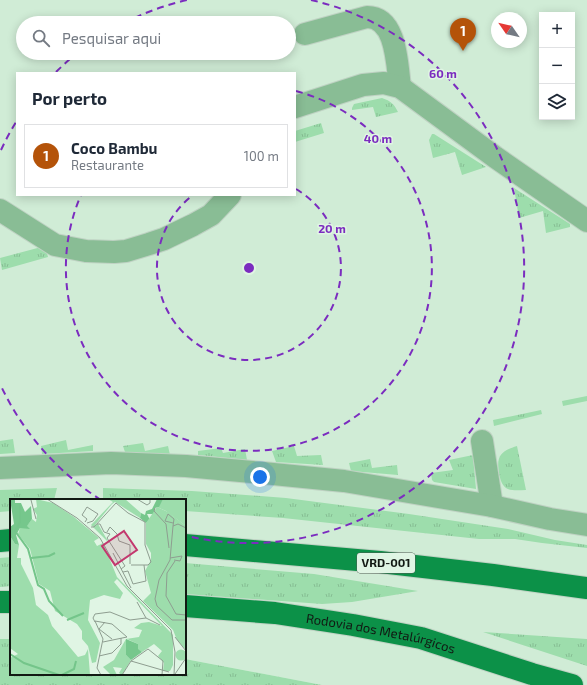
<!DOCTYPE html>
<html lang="pt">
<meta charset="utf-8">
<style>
body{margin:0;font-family:"Exo 2",sans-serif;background:#f6f6f7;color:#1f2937}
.controls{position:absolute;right:12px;top:12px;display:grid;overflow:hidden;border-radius:0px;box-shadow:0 2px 10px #0003}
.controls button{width:36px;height:36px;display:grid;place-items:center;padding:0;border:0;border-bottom:1px solid #e0e1e3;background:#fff;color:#1f2937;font:20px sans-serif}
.compass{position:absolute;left:491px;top:12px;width:36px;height:36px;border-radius:50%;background:#fff;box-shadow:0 2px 10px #0003;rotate:304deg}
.you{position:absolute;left:260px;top:477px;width:14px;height:14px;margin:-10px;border:3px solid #fff;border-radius:50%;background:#1a73e8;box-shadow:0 0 0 6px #1a73e833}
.badge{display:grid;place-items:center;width:26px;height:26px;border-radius:50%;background:#b45309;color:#fff;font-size:13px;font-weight:700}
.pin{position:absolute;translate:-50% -33px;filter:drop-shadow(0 1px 2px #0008)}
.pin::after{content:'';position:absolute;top:21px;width:14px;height:12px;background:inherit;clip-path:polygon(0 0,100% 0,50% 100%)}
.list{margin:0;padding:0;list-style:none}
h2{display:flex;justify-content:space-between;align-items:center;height:52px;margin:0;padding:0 16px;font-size:17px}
h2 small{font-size:13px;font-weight:400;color:#747a83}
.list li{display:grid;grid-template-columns:26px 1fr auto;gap:12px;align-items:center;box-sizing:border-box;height:64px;margin:0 8px 8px;padding:0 8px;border:1px solid #e0e1e3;border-radius:0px}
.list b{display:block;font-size:15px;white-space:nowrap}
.list p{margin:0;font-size:13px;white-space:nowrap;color:#747a83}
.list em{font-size:13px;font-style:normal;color:#747a83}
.icon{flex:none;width:22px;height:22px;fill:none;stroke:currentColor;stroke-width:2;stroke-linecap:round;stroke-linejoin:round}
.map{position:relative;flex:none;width:587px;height:685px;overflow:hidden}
.search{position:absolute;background:#fff;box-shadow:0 2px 10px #0003;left:16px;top:16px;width:280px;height:44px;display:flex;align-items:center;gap:10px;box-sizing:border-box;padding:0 14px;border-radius:22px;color:#747a83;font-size:15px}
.panel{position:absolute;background:#fff;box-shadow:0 2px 10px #0003;left:16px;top:72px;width:280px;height:124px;border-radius:0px}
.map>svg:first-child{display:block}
.built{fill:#d0ecd6;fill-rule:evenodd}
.grass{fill:url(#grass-tufts)}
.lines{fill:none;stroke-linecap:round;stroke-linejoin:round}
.minor-casing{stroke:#bfd2c3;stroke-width:24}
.major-casing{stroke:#bfd2c3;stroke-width:24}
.minor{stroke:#89bd95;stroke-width:22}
.major{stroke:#0c9148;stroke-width:22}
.ring{fill:none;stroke:#7b2cbf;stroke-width:2;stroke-dasharray:7 5}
.labels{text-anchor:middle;stroke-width:3;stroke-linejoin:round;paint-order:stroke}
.shield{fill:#e0f5e4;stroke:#505b52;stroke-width:1}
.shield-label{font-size:12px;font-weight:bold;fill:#121913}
.street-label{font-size:13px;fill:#121913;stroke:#e0f5e4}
.inset-river{fill:none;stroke:#74c58a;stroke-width:2}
.inset-road{fill:none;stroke:#8e9d90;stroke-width:1}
.view{fill:#c3386e;fill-opacity:0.15;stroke:#c3386e;stroke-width:2}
.inset-edge{fill:none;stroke:#121913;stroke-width:2}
.centre{fill:#7b2cbf;stroke:#e0f5e4;stroke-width:2}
.ring-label{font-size:12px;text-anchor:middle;font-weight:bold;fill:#7b2cbf;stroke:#e0f5e4;stroke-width:3;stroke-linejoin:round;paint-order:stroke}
</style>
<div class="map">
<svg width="587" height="685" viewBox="0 0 587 685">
<defs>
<pattern id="grass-tufts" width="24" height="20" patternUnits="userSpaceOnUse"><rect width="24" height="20" fill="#9dddac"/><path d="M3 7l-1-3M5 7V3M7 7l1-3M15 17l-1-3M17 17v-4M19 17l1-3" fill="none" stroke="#86bd93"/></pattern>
</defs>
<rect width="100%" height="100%" fill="#e0f5e4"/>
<!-- built -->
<path class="built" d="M0,0H587V685H322L185,659V500H11V639H0ZM542,15H572V117H542ZM497,18H521V42H497ZM23,23H289V53H23ZM17,73H295V195H17Z"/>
<!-- grass -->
<g class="grass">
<path d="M382,98C391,101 394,104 398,112L376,117L373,107L352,110V108L354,104Z"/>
<path d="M321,123L324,133L295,142V131Z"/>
<path d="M432,134H434L486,167L462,175L455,152L433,158L429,140Z"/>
<path d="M514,188L570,224V227L546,233L543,211L519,218Z"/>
<path d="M45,246L48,257L2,270L0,258Z"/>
<path d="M587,396V401L563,406L562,401Z"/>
<path d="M541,410L542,414L494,426L493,420Z"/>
<path d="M13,439L15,453L0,454V441Z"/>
<path d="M66,440L68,450L93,445V451L42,454L41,446Z"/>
<path d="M143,443L145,451L168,446L170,455L125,452L123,446Z"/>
<path d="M294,446L297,456L321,455L323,465L276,462L272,451Z"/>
<path d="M517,446L526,490C509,491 502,491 499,473C496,456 501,451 517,446Z"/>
<path d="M221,448L223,453L245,449L247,460L198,455V451Z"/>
<path d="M473,455L476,489L434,482L432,480L431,473L453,470L449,460Z"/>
<path d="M370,459L372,468L397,465L398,475L351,471L349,463Z"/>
<path d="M57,488L54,500H11V511L0,512V490Z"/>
<path d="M103,488L192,491L286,498L409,514L508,529L555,540L587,545V548L542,543L515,539H479L283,518L185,511V500H103Z"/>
<path d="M11,557V586L0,587V558Z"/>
<path d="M185,563L314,574L418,591L352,602L322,604L185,594Z"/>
<path d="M483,632L587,639V666Z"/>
<path d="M0,639H11V674H185V659L322,685H0Z"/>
</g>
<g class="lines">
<defs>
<g id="minor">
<path d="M305,34L367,17C397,17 397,65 400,87"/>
<path d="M295,107L363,85L384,83L400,87L495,157L587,221"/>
<path d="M0,210L55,245L86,251L114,252L126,251L149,244L164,239L193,225L211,215L230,195"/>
<path d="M482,441L492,506"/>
<path d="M0,468L111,463L186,466L263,473L344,481L492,506L550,519L587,525"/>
</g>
<g id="major">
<path d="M0,541L11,540"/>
<path d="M185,545L380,562L493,575L587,588"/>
<path d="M0,602H11"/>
<path id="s1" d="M185,606L275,613L353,625L421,638L532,674L572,685"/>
</g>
</defs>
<!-- minor casing -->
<use href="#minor" class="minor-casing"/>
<!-- major casing -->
<use href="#major" class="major-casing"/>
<!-- minor -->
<use href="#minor" class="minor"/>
<!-- major -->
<use href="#major" class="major"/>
</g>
<!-- distance rings -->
<g class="ring">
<path d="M296 189A92 92 0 1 1 193 195"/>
<path d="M296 91A183 183 0 1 1 81 195"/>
<path d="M101 500A275 275 0 0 1 1 386M1 150A275 275 0 0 1 16 122M56 72A275 275 0 0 1 76 54M124 23A275 275 0 0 1 187 0M311 0A275 275 0 1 1 187 536"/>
</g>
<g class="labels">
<!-- shield labels -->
<rect class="shield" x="357" y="553" width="58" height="20" rx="3"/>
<g class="shield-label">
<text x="386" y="567">VRD-001</text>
</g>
<!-- street labels -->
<g class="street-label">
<text dy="5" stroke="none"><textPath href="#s1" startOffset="198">Rodovia dos Metalúrgicos</textPath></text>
</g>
</g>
<!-- overview -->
<g transform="translate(10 499)">
<rect width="176" height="176" fill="#e0f5e4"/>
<path d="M26,0L43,4L64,18L89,39L84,42L87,47L93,44L107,78L163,136V166L160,172H153L154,164L148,157L152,152L144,145L132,153L127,150L128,145L117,140L116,156L121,161L112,176L109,174L112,169L103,168L107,176H101L93,168L104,161L116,140L129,138L132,131L124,129L131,124L139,123L152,127L107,80L104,83L113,94L110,100L94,96L80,101L78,121L90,144L86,163L82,164L78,147L72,140V132L67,125L45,112L40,92L29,85L20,50L8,35L10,29H15L22,20L26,23L27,16L23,10L27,8ZM98,0H115L131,14L130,19L105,3L102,5L85,26L88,25L99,44L81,26L103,3ZM153,0H176V27L156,12L147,8ZM0,37L5,45L9,46L7,59H11V65L23,89L26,106L38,116L42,127L68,158L75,156L78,150L80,176H0V159L8,155L0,149ZM165.5 156a5.5 5.5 0 1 1 11 0a5.5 5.5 0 1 1-11 0Z" fill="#9dddac"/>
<path d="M0,0H5V4H11L15,13L21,7L22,20L17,27L20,30L10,29L6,36L9,46L5,45L0,37V28L4,25ZM147,0H153L149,8L145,9L144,15H137L140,21L136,24L130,19L131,14L135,16L136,12L142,10ZM116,140L128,145V150L132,153L121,161L116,156Z" fill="#76c78c"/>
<path d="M147,8L158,13L176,27V151L167,141L163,131L133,102L141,94L135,72L141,61V54L136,45V24Z" fill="#9dddac"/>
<path class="inset-river" d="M10,5V23L5,32L18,50L28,86L34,90L39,102L53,117M21,59L39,57L45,54M57,121L74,114M0,155L14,164L49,176M52,176L64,170L66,162"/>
<path class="inset-road" d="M37,0L67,19L90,39L117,87L161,131L165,153L164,176M127,0L137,6L140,4V0M21,1L26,20M145,9L144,12L156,25L159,49M75,23L77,20L72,16L77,8L88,15L83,22L77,24M163,24L155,22L158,15L164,20L163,27M87,25H90L94,33L100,35L97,39L115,67L111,70M81,28H84L106,4L118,14L135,23V46L141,63L138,66H121M176,29L168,25L163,27L160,61L149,81L145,100L147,107L162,121H176M97,33L100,28L107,35L109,42L120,46V65M103,54L121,89M160,59L172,57L170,62L164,61M165,62L157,74L156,97L166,115L176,116M113,73L118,72L123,85L136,82L134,66M127,103L136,119M85,123L83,119L85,115L100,113L120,121L136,119L150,126M95,123L89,130L102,140M165,138L176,152M89,157L102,154L111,145V139M121,162L159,173M165,175L176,159M91,176L87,169L93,140L85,122L102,125L117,138L93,143M112,176L121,162L138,150L153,162L152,176"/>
<path class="view" d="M114,32L127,51L105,66L92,47Z"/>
<rect width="176" height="176" class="inset-edge"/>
</g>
<circle cx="249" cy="268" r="6" class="centre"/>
<g class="ring-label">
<text x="443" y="78">60 m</text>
<text x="378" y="143">40 m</text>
<text x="332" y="233">20 m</text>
</g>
</svg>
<div class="controls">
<button>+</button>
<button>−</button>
<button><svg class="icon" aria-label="layers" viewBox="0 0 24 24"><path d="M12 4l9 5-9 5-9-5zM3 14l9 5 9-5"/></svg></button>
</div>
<svg class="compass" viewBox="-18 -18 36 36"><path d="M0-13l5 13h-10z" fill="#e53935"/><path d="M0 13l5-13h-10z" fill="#747a83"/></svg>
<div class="you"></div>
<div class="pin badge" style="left:463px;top:51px">1</div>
<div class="search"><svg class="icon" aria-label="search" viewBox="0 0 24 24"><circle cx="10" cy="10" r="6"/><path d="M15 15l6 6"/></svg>Pesquisar aqui</div>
<section class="panel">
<h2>Por perto<small></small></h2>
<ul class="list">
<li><span class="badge">1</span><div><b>Coco Bambu</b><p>Restaurante</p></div><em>100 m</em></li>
</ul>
</section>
</div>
